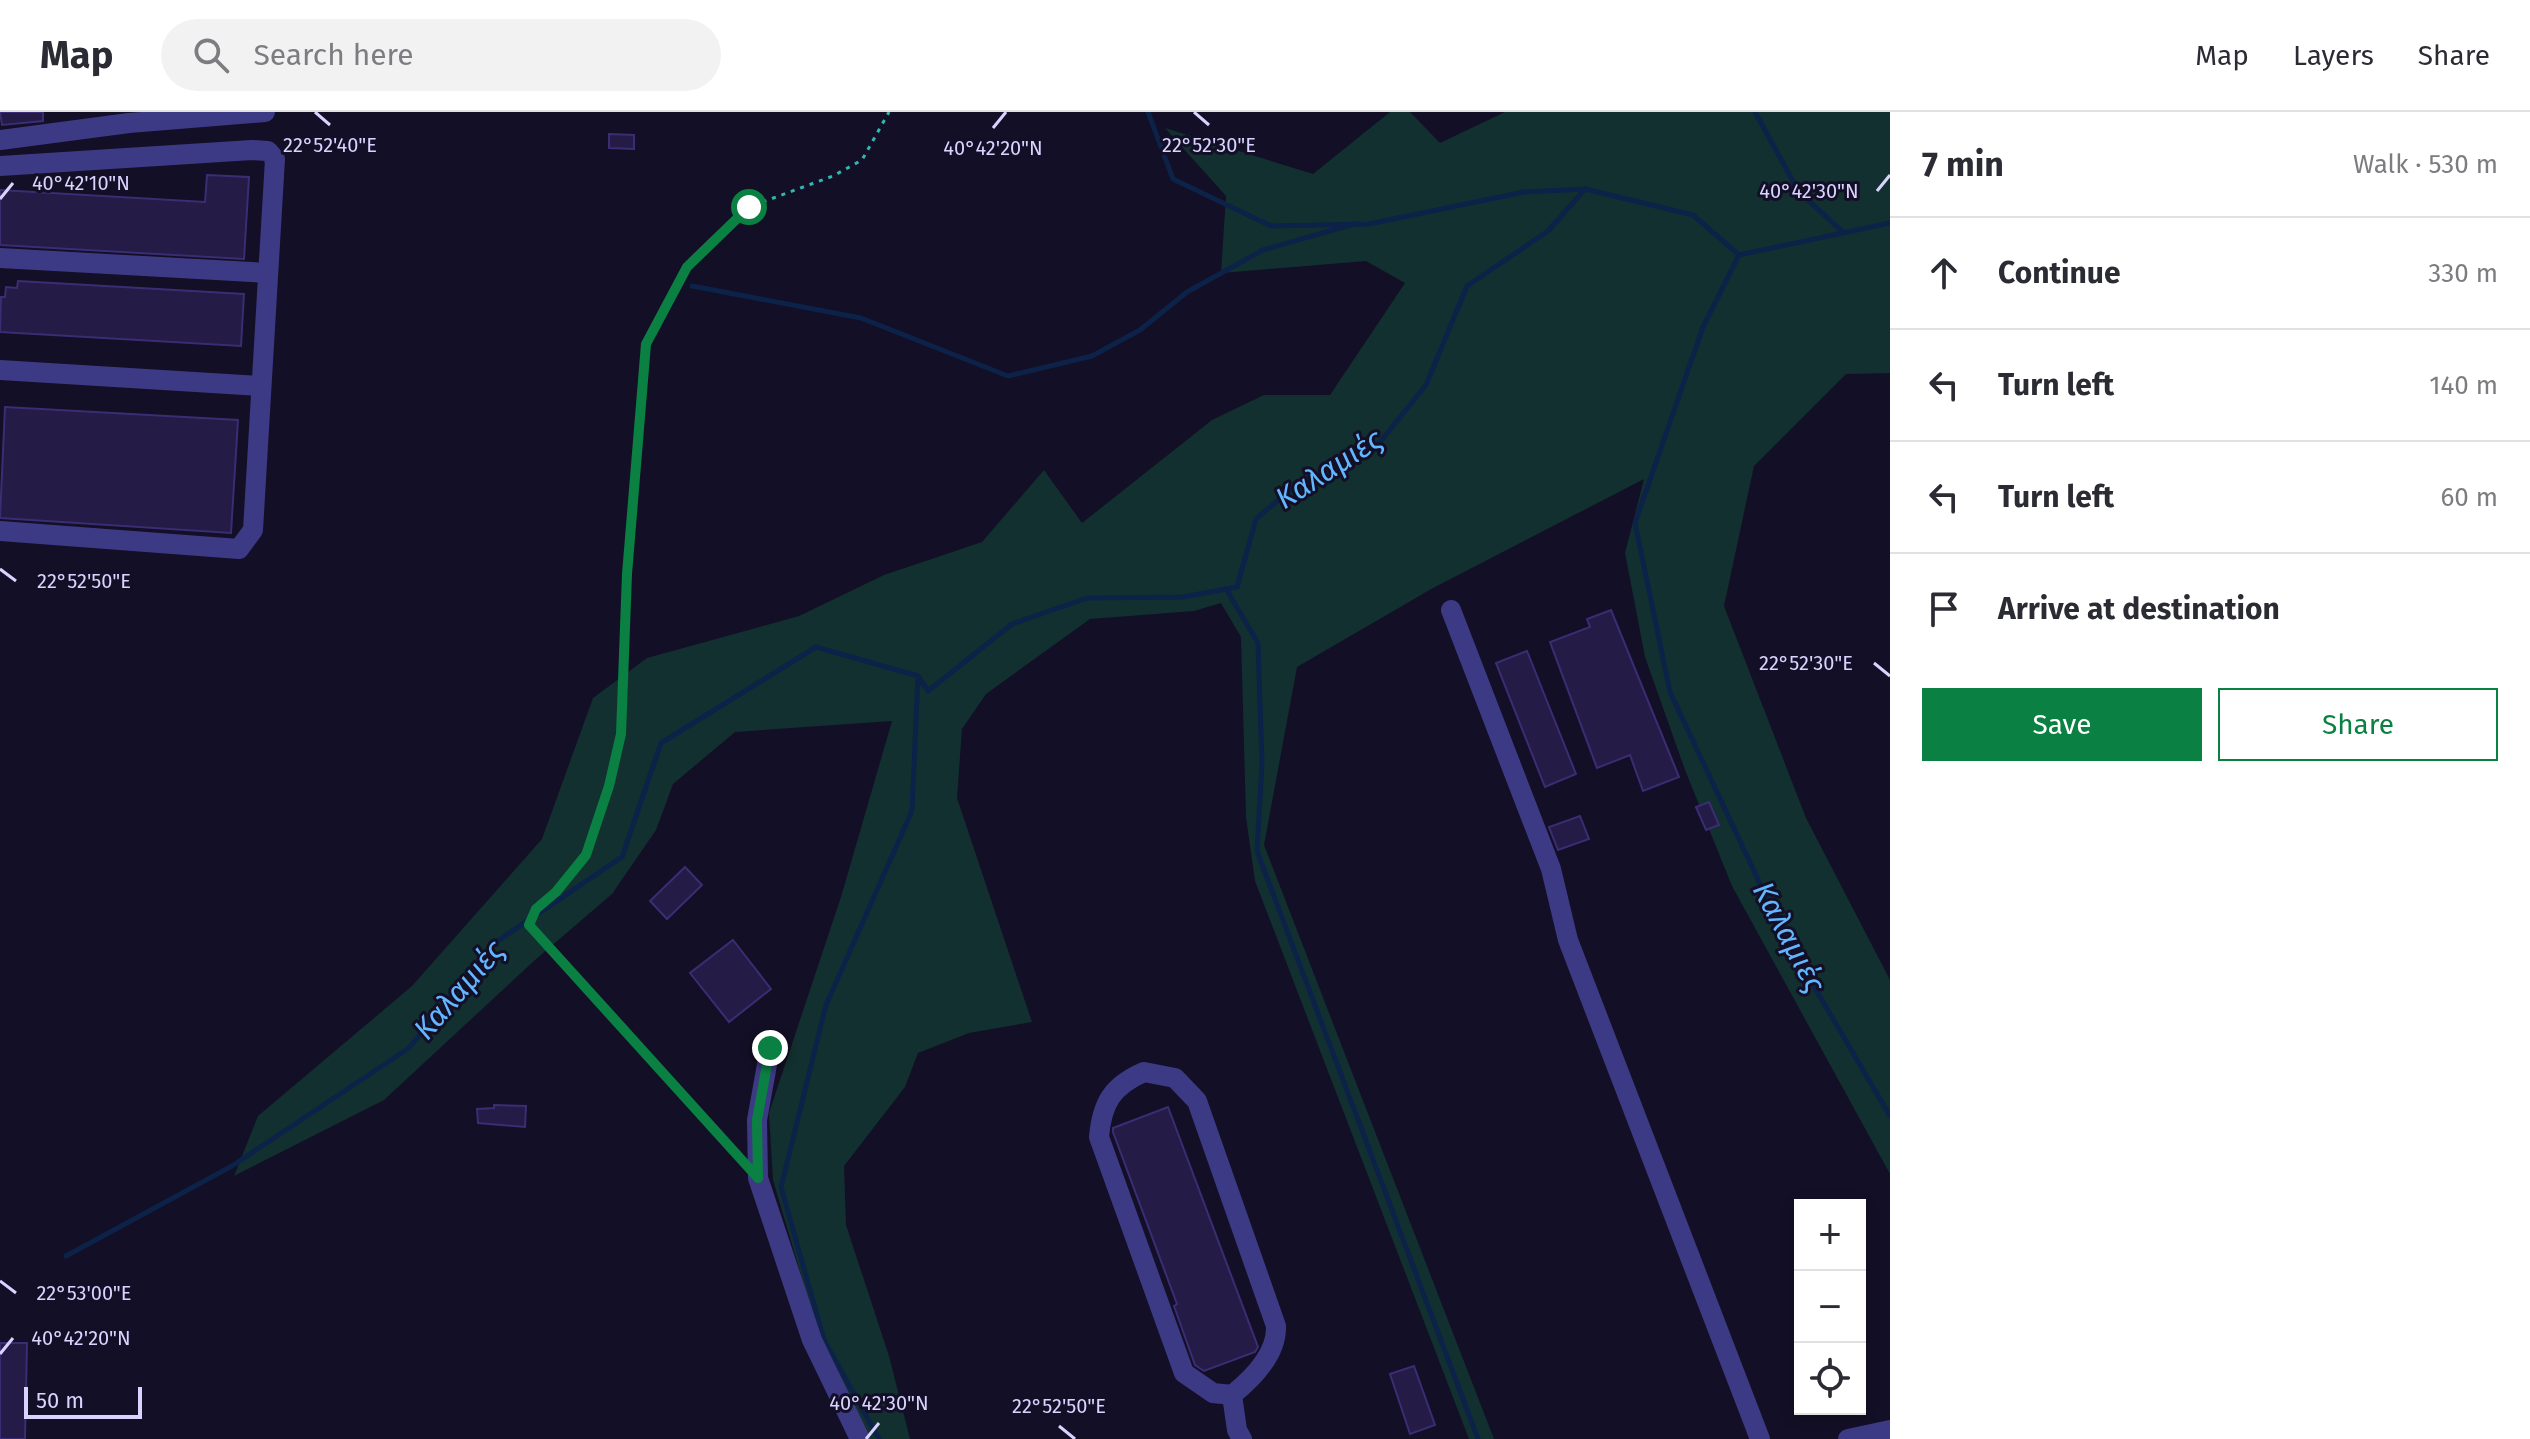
<!DOCTYPE html>
<meta charset="utf-8">
<style>
body{margin:0;font-family:"Fira Sans",sans-serif;background:#f2f2f3;color:#2b2b33}
.controls{position:absolute;right:24px;bottom:24px;display:grid;overflow:hidden;border-radius:0px;box-shadow:0 4px 12px #0003}
.controls button{width:72px;height:72px;display:grid;place-items:center;padding:0;border:0;border-bottom:2px solid #e1e1e2;background:#fff;color:#2b2b33;font:40px sans-serif}
.scale{position:absolute;left:24px;bottom:20px;width:118px;box-sizing:border-box;padding-left:8px;border:4px solid #d9d4ff;border-top:0;font-size:22px;line-height:28px;white-space:nowrap;color:#d9d4ff;-webkit-text-stroke:6px #130f26;paint-order:stroke}
.stop{position:absolute;width:24px;height:24px;margin:-18px;border:6px solid #0b8043;border-radius:50%;background:#fff}
.stop.end{background:#0b8043;border-color:#fff;box-shadow:0 2px 8px #0008}
.list{margin:0;padding:0;list-style:none}
h2{display:flex;justify-content:space-between;align-items:center;height:104px;margin:0;padding:0 32px;font-size:34px}
h2 small{font-size:26px;font-weight:400;color:#7c7c81}
.list li{display:grid;grid-template-columns:52px 1fr auto;gap:24px;align-items:center;box-sizing:border-box;height:112px;padding:0 32px;border-top:2px solid #e1e1e2}
.list b{display:block;font-size:30px;white-space:nowrap}
.list em{font-size:26px;font-style:normal;color:#7c7c81}
.actions{display:flex;gap:16px;padding:24px 32px}
.actions a{flex:1;padding:18px 0;border:2px solid #0b8043;border-radius:0px;text-align:center;font-size:28px;color:#0b8043}
.actions .main{background:#0b8043;color:#fff}
.icon{flex:none;width:44px;height:44px;fill:none;stroke:currentColor;stroke-width:2;stroke-linecap:round;stroke-linejoin:round}
.map{position:relative;flex:none;width:1890px;height:1327px;overflow:hidden}
header{display:flex;align-items:center;gap:48px;box-sizing:border-box;height:112px;padding:0 40px;background:#fff;border-bottom:2px solid #e1e1e2}
header strong{font-size:38px}
nav{display:flex;gap:44px;margin-inline-start:auto;font-size:28px}
.search{width:560px;height:72px;background:#f2f2f3;display:flex;align-items:center;gap:20px;box-sizing:border-box;padding:0 28px;border-radius:44px;color:#7c7c81;font-size:30px}
main{display:flex}
aside{flex:1;background:#fff}
.map>svg:first-child{display:block}
.green{fill:#12302f}
.lines{fill:none;stroke-linecap:round;stroke-linejoin:round}
.stream{stroke:#0c2248;stroke-width:5}
.building{fill:#241b47;stroke:#3b2d73;stroke-width:2}
.path{stroke:#2fb8b0;stroke-width:3;stroke-dasharray:4 6;stroke-linecap:butt}
.minor{stroke:#3d3a85;stroke-width:20}
.route{stroke:#0b8043;stroke-width:10}
.ticks{fill:none;stroke:#d9d4ff;stroke-width:3}
.labels{text-anchor:middle;stroke-width:6;stroke-linejoin:round;paint-order:stroke}
.water-label{font-size:30px;font-style:italic;fill:#62b6ff;stroke:#130f26}
.ticks-label{font-size:20px;text-anchor:middle;fill:#d9d4ff;stroke:#130f26;stroke-width:6;stroke-linejoin:round;paint-order:stroke}
</style>
<header>
<strong>Map</strong>
<div class="search"><svg class="icon" aria-label="search" viewBox="0 0 24 24"><circle cx="10" cy="10" r="6"/><path d="M15 15l6 6"/></svg>Search here</div>
<nav><a>Map</a><a>Layers</a><a>Share</a></nav>
</header>
<main>
<div class="map">
<svg width="1890" height="1327" viewBox="0 0 1890 1327">
<rect width="100%" height="100%" fill="#130f26"/>
<!-- green -->
<path class="green" d="M1390,0H1410L1440,31L1505,0H1890V261L1846,262L1754,354L1724,494L1806,706L1890,868V1062L1732,774L1685,658L1645,545L1625,441L1644,367L1433,476L1297,555L1264,733L1494,1327H1469L1255,769L1246,705L1241,525L1221,491L1194,499L1090,507L986,582L962,617L957,686L1032,910L969,921L918,941L905,975L844,1054L846,1113L889,1244L910,1327H869L822,1234L773,1068L769,1001L841,785L892,609L735,620L673,672L656,718L612,782L535,848L384,988L234,1064L258,1004L412,874L542,727L593,586L647,546L799,504L884,463L982,430L1044,358L1082,411L1212,308L1264,283H1330L1405,171L1366,149L1221,161L1226,84L1165,16L1313,62Z"/>
<g class="lines">
<!-- stream -->
<g class="stream">
<path d="M1148,0L1173,67L1271,114L1369,112L1524,80L1585,77"/>
<path d="M1755,0L1799,80L1843,120"/>
<path d="M1739,143L1890,111"/>
<path d="M692,174L861,206L1008,264L1092,244L1140,218L1187,180L1263,138L1354,112"/>
<path d="M1226,477L1258,531L1262,652L1257,739L1478,1327"/>
<path d="M66,1144L232,1054L409,936L493,832L622,745L661,631L816,535L918,564L928,579L1012,512L1087,486L1183,485L1237,475L1256,407L1296,373L1380,330L1426,273L1467,174L1548,119L1585,77L1693,103L1739,143L1703,215L1635,411L1670,580L1785,825L1890,1004"/>
<path d="M879,1327L824,1228L781,1075L826,893L912,699L918,564"/>
</g>
</g>
<!-- building -->
<g class="building">
<path d="M0,0H43V9L2,13Z"/>
<path d="M609,22L634,23V37L609,36Z"/>
<path d="M207,63L249,65L244,147L0,133V78L205,90Z"/>
<path d="M18,169L244,182L241,234L0,220L1,185H5L6,175L17,176Z"/>
<path d="M5,295L238,308L231,421L0,406Z"/>
<path d="M1611,498L1679,665L1643,679L1630,643L1597,656L1550,530L1590,515L1587,507Z"/>
<path d="M1527,539L1576,662L1545,675L1496,551Z"/>
<path d="M1709,690L1719,713L1706,718L1696,695Z"/>
<path d="M1580,704L1589,727L1558,738L1549,715Z"/>
<path d="M685,755L702,773L667,807L650,789Z"/>
<path d="M733,828L771,877L729,910L690,861Z"/>
<path d="M494,993L526,994L525,1015L478,1011L477,997L494,996Z"/>
<path d="M1168,995L1258,1235L1255,1240L1204,1259L1195,1253L1174,1194L1177,1192L1113,1020V1016Z"/>
<path d="M0,1231H27L25,1327H0Z"/>
<path d="M1414,1254L1435,1313L1410,1322L1390,1262Z"/>
</g>
<g class="lines">
<!-- path -->
<path class="path" d="M740,1045L529,813L536,797L556,780L586,743L609,674L621,622L627,462L646,232L687,155L749,95L833,64L862,48L889,0"/>
<!-- minor -->
<g class="minor">
<path d="M0,28L129,11L265,0"/>
<path d="M0,54L252,38L268,39L275,47L253,418L239,437L0,419"/>
<path d="M0,146L268,161"/>
<path d="M0,258L261,274"/>
<path d="M1451,498L1551,757L1568,828L1760,1327"/>
<path d="M770,936L757,1008L758,1066L812,1228L860,1327"/>
<path d="M1144,960L1175,966L1197,989L1276,1214C1277,1242 1252,1267 1232,1283L1213,1281L1184,1261L1099,1025C1102,991 1112,974 1144,960Z"/>
<path d="M1232,1283L1237,1318L1242,1327"/>
<path d="M1848,1327L1890,1318"/>
</g>
</g>
<g class="lines">
<!-- route -->
<path class="route" d="M749,95L687,155L646,232L627,462L621,622L609,674L586,743L556,780L536,797L529,813L758,1066L757,1008L770,936"/>
</g>
<!-- ticks -->
<path class="ticks" d="M315,0L330,13M1194,0L1209,13M993,16L1006,0M1877,79L1890,63M0,87L13,71M0,457L16,469M1874,551L1890,564M0,1169L16,1181M0,1242L13,1226M1059,1314L1075,1327M866,1327L879,1311"/>
<g class="labels">
<!-- water labels -->
<g class="water-label">
<text transform="translate(1329 357) rotate(-33)" y="10">Καλαμιές</text>
<text transform="translate(1789 825) rotate(62)" y="10">Καλαμιές</text>
<text transform="translate(459 878) rotate(-49)" y="10">Καλαμιές</text>
</g>
</g>
<g class="ticks-label">
<text x="330" y="40">22°52'40"E</text>
<text x="1209" y="40">22°52'30"E</text>
<text x="993" y="43">40°42'20"N</text>
<text x="81" y="78">40°42'10"N</text>
<text x="1809" y="86">40°42'30"N</text>
<text x="84" y="476">22°52'50"E</text>
<text x="1806" y="558">22°52'30"E</text>
<text x="84" y="1188">22°53'00"E</text>
<text x="81" y="1233">40°42'20"N</text>
<text x="879" y="1298">40°42'30"N</text>
<text x="1059" y="1301">22°52'50"E</text>
</g>
</svg>
<div class="controls">
<button>+</button>
<button>−</button>
<button><svg class="icon" aria-label="locate" viewBox="0 0 24 24"><circle cx="12" cy="12" r="6"/><path d="M12 2v4M12 18v4M2 12h4M18 12h4"/></svg></button>
</div>
<div class="scale">50 m</div>
<div class="stop" style="left:749px;top:95px"></div>
<div class="stop end" style="left:770px;top:936px"></div>
</div>
<aside>
<h2>7 min<small>Walk · 530 m</small></h2>
<ul class="list">
<li><svg class="icon" aria-label="ahead" viewBox="0 0 24 24"><path d="M12 20V5M6 11l6-6 6 6"/></svg><div><b>Continue</b></div><em>330 m</em></li>
<li><svg class="icon" aria-label="left" viewBox="0 0 24 24"><path d="M17 20v-9H6M10 6l-5 5 5 5"/></svg><div><b>Turn left</b></div><em>140 m</em></li>
<li><svg class="icon" aria-label="left" viewBox="0 0 24 24"><path d="M17 20v-9H6M10 6l-5 5 5 5"/></svg><div><b>Turn left</b></div><em>60 m</em></li>
<li><svg class="icon" aria-label="arrive" viewBox="0 0 24 24"><path d="M6 21V4h12l-3 4 3 4H6"/></svg><div><b>Arrive at destination</b></div></li>
</ul>
<div class="actions"><a class="main">Save</a><a>Share</a></div>
</aside>
</main>
